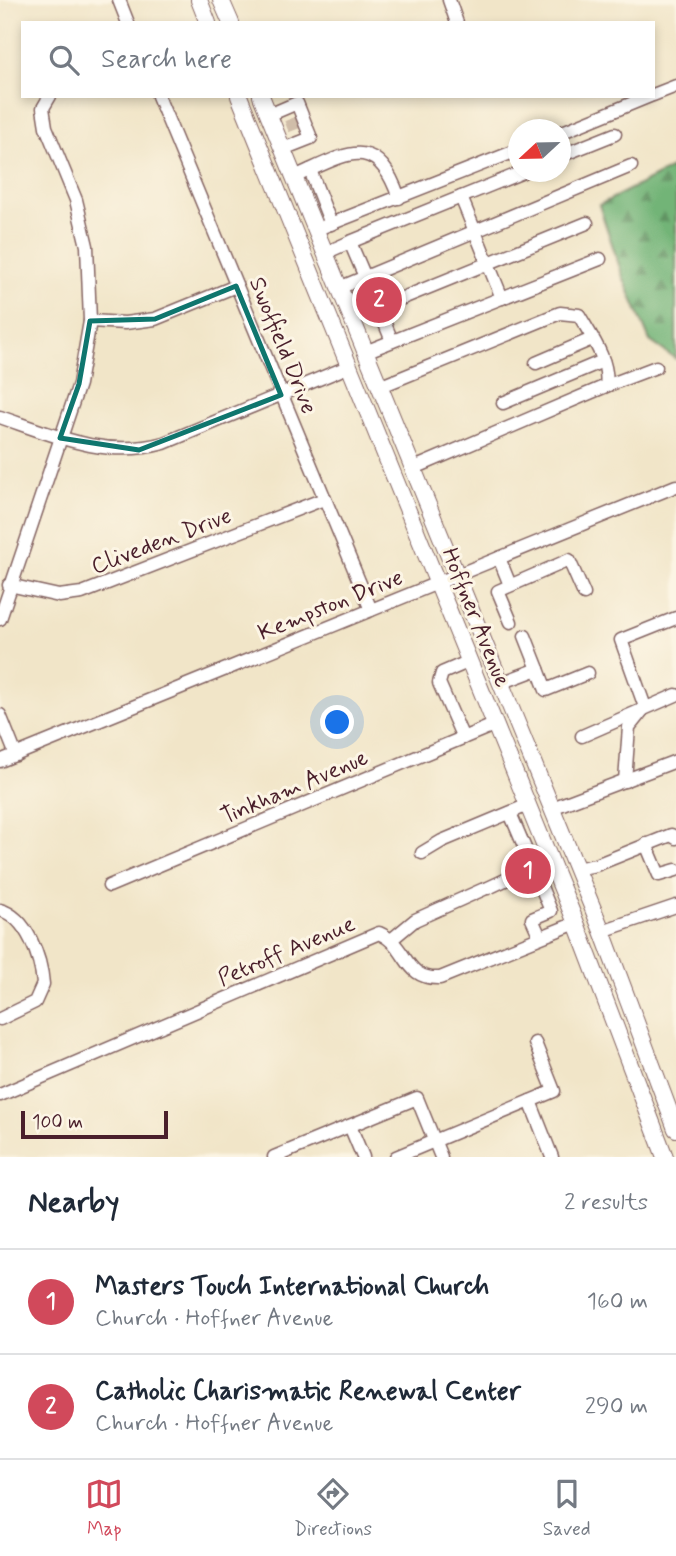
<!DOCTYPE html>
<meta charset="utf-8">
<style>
body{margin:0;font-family:Mynerve,sans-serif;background:#f6f6f7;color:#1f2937}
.compass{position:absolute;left:508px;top:119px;width:63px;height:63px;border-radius:50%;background:#fff;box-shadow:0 4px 10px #0003;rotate:248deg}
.scale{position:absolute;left:21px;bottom:18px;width:147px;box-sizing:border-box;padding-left:7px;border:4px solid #4a1f2b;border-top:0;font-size:19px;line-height:24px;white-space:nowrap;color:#4a1f2b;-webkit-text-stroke:5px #fcf5e5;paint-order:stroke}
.you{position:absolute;left:338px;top:723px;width:24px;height:24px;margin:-18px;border:5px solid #fff;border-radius:50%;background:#1a73e8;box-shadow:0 0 0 10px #1a73e833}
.badge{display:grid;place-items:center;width:46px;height:46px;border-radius:50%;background:#d1495b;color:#fff;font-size:23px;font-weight:700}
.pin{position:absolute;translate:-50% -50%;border:4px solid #fff;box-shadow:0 2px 7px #0006}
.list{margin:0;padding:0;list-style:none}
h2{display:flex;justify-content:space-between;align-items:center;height:91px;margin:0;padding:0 28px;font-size:30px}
h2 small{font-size:23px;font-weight:400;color:#747a83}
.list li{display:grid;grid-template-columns:46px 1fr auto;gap:21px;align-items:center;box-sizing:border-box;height:105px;padding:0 28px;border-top:2px solid #e0e1e3}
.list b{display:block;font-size:26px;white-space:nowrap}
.list p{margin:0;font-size:23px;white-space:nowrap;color:#747a83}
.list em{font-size:23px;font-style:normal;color:#747a83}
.icon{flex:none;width:38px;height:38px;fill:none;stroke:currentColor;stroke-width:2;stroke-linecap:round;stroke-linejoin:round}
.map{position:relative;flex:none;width:676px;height:1157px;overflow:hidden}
.search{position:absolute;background:#fff;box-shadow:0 4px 10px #0003;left:21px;right:21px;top:21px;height:77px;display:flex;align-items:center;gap:18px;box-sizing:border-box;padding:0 24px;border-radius:0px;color:#747a83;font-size:26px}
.sheet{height:301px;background:#fff}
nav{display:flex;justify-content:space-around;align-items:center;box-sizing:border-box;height:98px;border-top:2px solid #e0e1e3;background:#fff;font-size:19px;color:#747a83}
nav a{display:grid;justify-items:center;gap:4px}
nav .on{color:#d1495b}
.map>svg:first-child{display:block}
.forest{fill:url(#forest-firs);stroke:#5e6a51;stroke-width:2}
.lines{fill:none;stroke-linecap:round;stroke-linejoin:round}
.minor-tunnel{stroke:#d0bda9;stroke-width:12;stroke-dasharray:12 6;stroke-linecap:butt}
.minor-casing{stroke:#846462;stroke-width:15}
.major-casing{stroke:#846462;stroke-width:18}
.minor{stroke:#fff;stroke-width:12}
.major{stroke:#fff;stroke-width:16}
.marked{fill:none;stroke:#0f766e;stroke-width:5;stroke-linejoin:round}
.labels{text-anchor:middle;stroke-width:6;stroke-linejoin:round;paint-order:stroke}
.street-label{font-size:23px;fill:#4a1f2b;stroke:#fcf5e5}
</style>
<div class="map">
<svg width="676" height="1157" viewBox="0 0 676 1157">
<defs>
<pattern id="forest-firs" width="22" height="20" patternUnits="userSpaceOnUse" patternTransform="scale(1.75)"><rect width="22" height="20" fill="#72b477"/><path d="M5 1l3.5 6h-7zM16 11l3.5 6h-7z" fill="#609262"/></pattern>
</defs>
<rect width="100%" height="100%" fill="#fcf5e5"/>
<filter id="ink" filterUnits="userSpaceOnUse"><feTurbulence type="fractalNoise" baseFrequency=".0143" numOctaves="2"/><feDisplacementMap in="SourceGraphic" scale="14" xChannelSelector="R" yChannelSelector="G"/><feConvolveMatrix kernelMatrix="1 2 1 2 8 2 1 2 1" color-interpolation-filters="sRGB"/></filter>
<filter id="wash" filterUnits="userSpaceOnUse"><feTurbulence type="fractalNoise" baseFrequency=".00686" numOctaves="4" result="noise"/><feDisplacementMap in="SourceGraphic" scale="28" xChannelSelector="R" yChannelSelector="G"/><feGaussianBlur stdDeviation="1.57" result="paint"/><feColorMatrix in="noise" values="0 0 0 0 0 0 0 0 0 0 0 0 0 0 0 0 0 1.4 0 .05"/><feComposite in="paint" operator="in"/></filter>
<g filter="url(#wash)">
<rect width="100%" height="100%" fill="#f1e5c8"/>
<!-- forest -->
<path class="forest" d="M676,166V359L650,341L623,277L599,205Z"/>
</g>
<g filter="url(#ink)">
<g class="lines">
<!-- minor-tunnel -->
<path class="minor-tunnel" d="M290,119L296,134"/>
<defs>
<g id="minor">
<path d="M119,0L128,23"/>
<path d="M449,0L457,23"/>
<path d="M653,95L676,86"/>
<path d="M158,96L371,610"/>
<path d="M269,115L297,103L311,138L283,149"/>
<path d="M560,133L650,96"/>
<path d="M560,156L615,134"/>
<path d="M310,170L331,224"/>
<path d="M294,177C345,155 376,130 399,198"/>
<path d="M461,197L502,298"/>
<path d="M315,230L518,150"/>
<path d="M325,253L350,242"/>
<path d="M365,277L350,242L523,172"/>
<path d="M339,288L631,166"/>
<path d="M378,307L392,341"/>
<path d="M351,319L587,223"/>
<path d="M90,321L125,323L155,319L236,286"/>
<path d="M365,352L600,259"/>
<path d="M536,363L592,339"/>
<path d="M606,386L656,367"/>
<path d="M379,387L560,313L579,315C591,336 610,361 606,386L412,469"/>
<path d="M503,403L603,361"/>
<path d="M0,417C55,436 106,459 164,443L350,366"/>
<path d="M499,558L510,585"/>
<path d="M9,585L59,596L82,593L324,499"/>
<path d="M0,619L79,384L90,321L87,246L76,200L46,127L43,108L50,96"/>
<path d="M511,622L498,591L569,560L584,594"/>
<path d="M538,669L546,690L588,673"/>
<path d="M501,683L538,669L525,636"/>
<path d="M0,715L16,755"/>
<path d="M582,736L676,695"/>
<path d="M463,738L439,683L442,673L470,661"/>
<path d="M0,761L676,486"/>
<path d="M625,781L629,727L645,707L621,640L676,618"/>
<path d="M552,808L676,761"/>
<path d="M510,813L533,867L540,864"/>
<path d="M646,844L659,875L676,870"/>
<path d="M422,853L442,841L528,805"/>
<path d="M576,869L596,865L671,835L676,838"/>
<path d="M109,886L496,724"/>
<path d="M488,888L533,867L551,911L532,919L540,937"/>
<path d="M0,910C27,917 41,958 43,984L35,1002L0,1019"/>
<path d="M602,931L676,906"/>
<path d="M391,940L415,920L484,889"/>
<path d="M0,1095L379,933C409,946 403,980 440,978L576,923"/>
<path d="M530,1101L552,1157"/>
<path d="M350,1126L363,1157"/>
<path d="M274,1157L417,1098L441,1157"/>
<path d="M396,1157L554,1091L535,1043"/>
</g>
<g id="major">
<path d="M199,0L208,23"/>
<path d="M221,0L231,23"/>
<path d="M239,96L576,923L665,1157"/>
<path d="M261,96L602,931L676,1129"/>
</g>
</defs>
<!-- minor casing -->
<use href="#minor" class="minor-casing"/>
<!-- major casing -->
<use href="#major" class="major-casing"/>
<!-- minor -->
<use href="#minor" class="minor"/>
<!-- major -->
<use href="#major" class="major"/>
</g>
</g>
<!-- marked area -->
<path class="marked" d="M236,286L281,395L139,450L60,438L79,384L90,321L155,319Z"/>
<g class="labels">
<!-- street labels -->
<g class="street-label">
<text transform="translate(284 345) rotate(68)" y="8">Swoffield Drive</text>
<text transform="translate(161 540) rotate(-21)" y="8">Cliveden Drive</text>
<text transform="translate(330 604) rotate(-22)" y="8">Kempston Drive</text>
<text transform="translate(477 617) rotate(68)" y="8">Hoffner Avenue</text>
<text transform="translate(294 786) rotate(-23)" y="8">Tinkham Avenue</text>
<text transform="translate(286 950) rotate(-23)" y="8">Petroff Avenue</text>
</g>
</g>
</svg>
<svg class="compass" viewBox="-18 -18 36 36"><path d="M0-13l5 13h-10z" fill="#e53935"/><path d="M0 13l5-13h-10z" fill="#747a83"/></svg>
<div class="scale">100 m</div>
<div class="you"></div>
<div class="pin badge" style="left:528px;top:871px">1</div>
<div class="pin badge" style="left:379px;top:300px">2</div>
<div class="search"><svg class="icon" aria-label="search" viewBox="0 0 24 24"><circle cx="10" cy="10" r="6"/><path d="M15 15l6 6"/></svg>Search here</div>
</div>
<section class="sheet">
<h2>Nearby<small>2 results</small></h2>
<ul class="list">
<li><span class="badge">1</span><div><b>Masters Touch International Church</b><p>Church · Hoffner Avenue</p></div><em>160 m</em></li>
<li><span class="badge">2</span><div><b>Catholic Charismatic Renewal Center</b><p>Church · Hoffner Avenue</p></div><em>290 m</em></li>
</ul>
</section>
<nav>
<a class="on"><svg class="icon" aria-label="map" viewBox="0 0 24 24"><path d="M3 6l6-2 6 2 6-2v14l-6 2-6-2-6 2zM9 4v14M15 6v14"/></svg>Map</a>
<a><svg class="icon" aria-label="directions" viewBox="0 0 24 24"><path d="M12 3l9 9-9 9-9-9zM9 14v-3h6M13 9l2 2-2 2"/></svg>Directions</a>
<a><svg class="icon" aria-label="saved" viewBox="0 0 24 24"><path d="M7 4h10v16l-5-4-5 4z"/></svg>Saved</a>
</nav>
